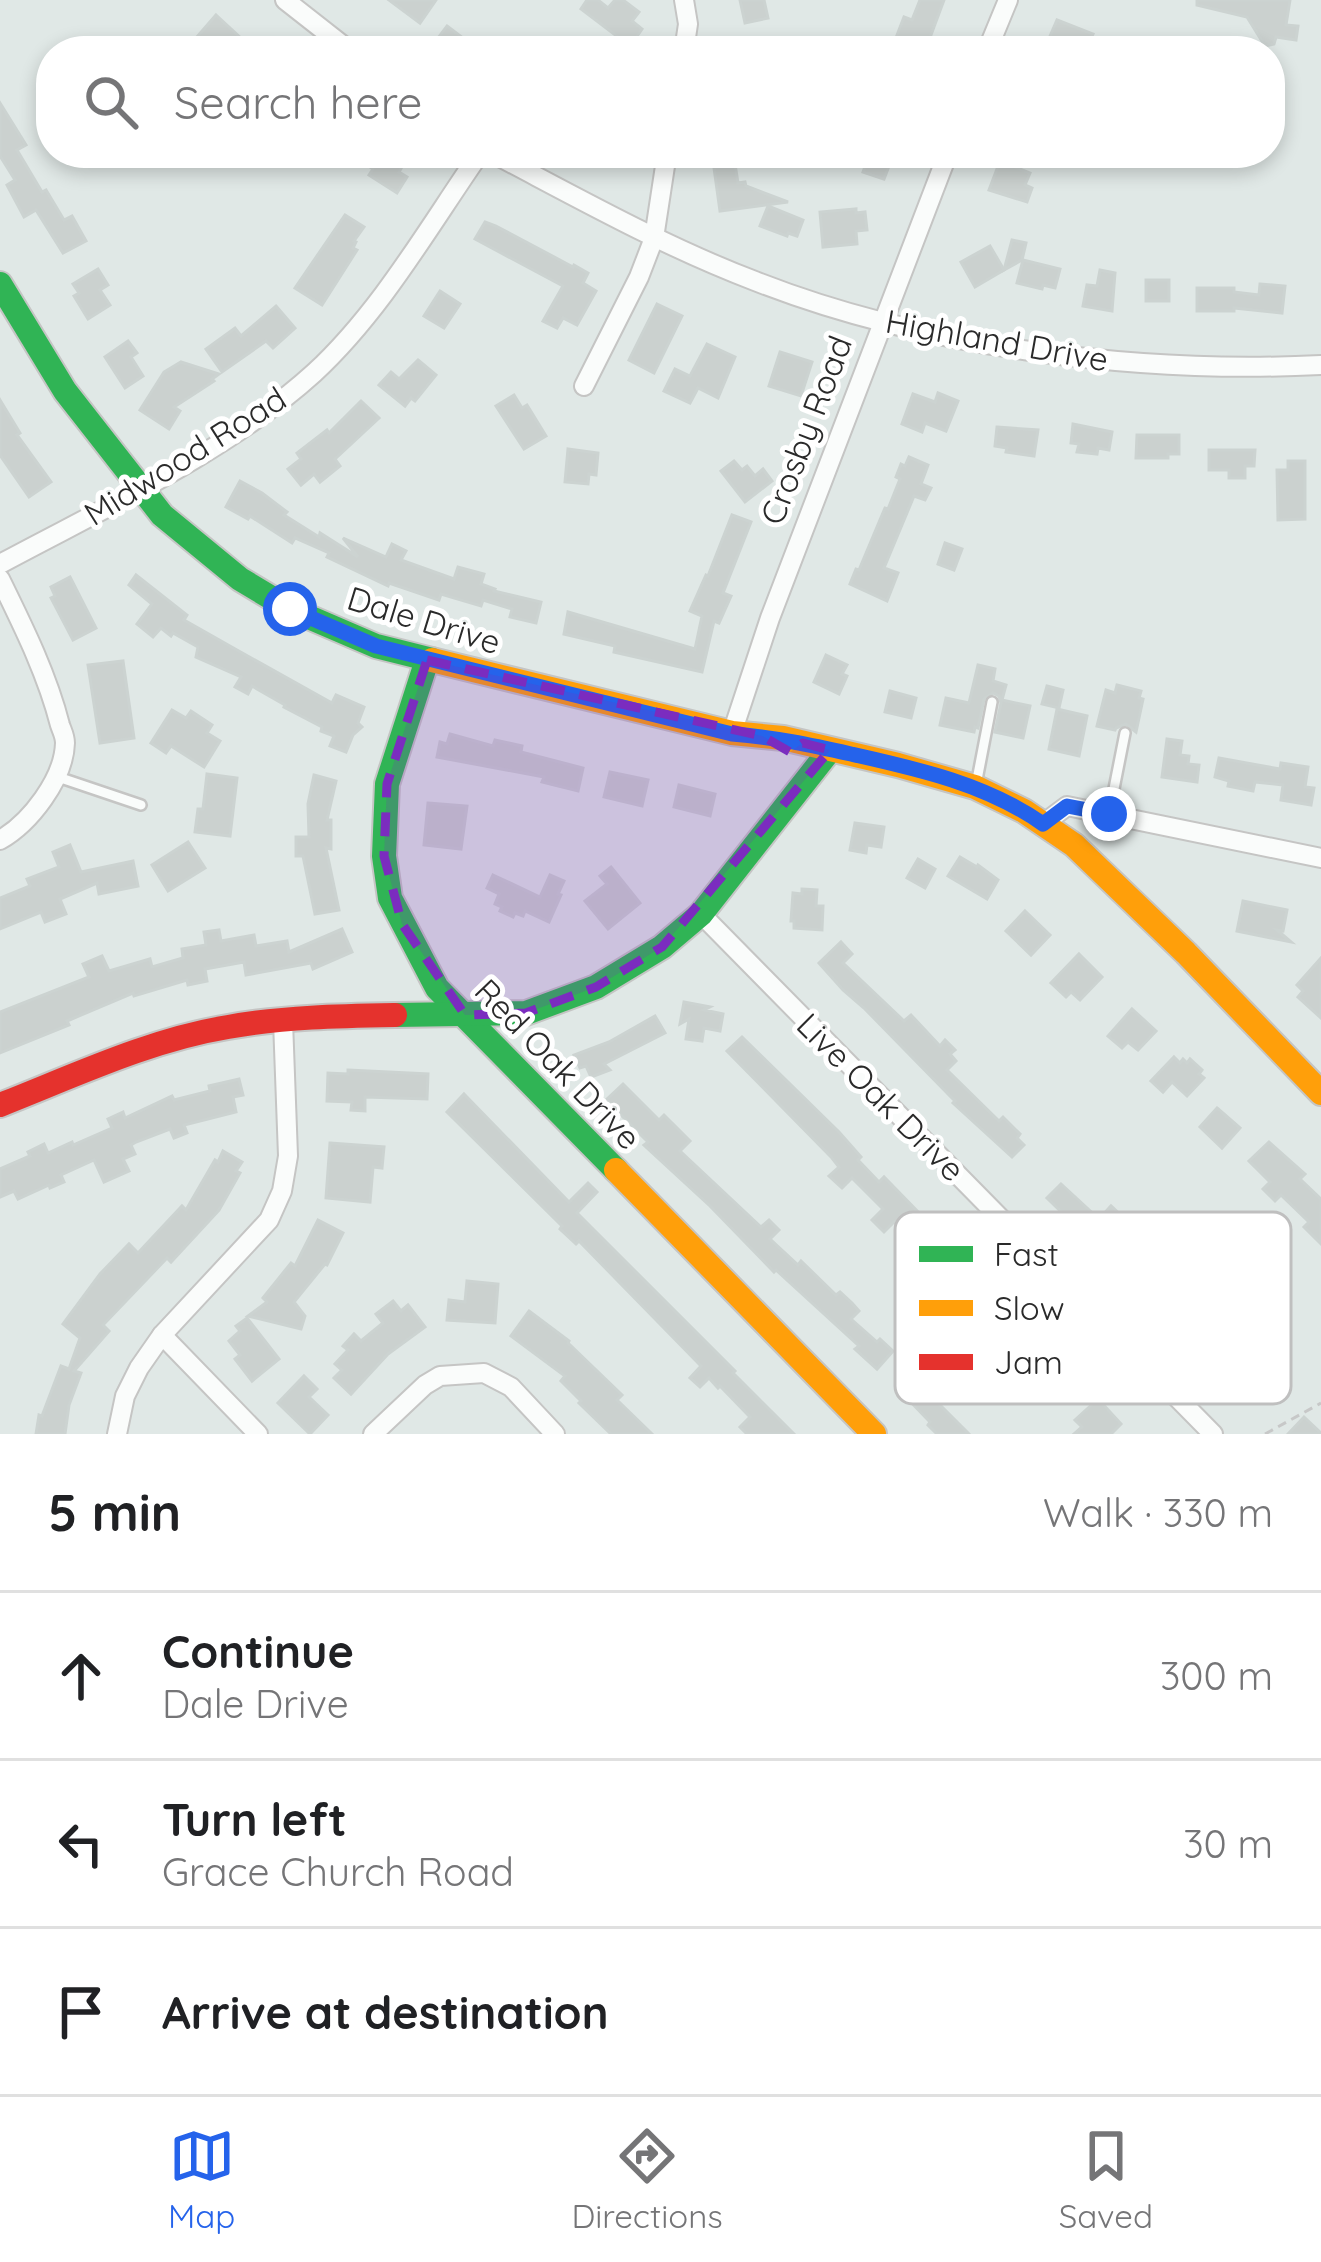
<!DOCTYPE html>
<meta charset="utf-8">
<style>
body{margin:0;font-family:Quicksand,sans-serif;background:#f6f6f6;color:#202124}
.stop{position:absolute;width:36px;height:36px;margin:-27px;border:9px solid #2563eb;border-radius:50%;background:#fff}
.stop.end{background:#2563eb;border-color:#fff;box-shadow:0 3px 12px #0008}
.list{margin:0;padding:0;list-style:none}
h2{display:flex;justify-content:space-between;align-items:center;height:156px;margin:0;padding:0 48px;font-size:51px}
h2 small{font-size:39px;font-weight:400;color:#757577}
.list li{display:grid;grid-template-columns:78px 1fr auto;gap:36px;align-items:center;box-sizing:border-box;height:168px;padding:0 48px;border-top:3px solid #e0e0e0}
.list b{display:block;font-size:45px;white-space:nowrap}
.list p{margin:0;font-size:39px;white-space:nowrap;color:#757577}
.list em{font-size:39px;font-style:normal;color:#757577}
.icon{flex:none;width:66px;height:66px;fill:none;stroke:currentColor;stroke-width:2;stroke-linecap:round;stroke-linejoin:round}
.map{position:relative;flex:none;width:1321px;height:1434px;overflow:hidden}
.search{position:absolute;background:#fff;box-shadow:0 6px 18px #0003;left:36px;right:36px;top:36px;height:132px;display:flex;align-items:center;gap:30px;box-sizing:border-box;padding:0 42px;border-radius:48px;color:#757577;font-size:45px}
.sheet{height:660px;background:#fff}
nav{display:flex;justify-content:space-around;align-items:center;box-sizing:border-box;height:168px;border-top:3px solid #e0e0e0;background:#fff;font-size:33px;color:#757577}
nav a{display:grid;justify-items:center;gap:6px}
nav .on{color:#2563eb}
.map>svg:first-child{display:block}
.building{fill:#cbd1cf;stroke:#ccd3d1;stroke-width:3}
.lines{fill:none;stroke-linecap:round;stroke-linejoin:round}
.lane-casing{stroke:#c5c5c4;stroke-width:14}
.street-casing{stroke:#c5c5c4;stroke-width:22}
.fast-casing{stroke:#c5c5c4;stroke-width:28}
.slow-casing{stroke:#c5c5c4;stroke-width:28}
.jam-casing{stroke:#c5c5c4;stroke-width:28}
.path{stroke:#c7c8c8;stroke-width:3;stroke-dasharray:9 6;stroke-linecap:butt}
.lane{stroke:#fafcfb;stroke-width:9}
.street{stroke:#fafcfb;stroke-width:18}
.fast{stroke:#30b455;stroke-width:24}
.slow{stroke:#ff9f0a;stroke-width:24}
.jam{stroke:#e5322d;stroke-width:24}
.route{stroke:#2563eb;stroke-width:15}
.marked{fill:#7b2cbf;fill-opacity:0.2;stroke:#7b2cbf;stroke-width:9;stroke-dasharray:24 15;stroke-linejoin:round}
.labels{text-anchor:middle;stroke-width:10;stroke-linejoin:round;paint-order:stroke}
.street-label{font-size:33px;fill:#2a2a2a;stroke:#fff}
.key{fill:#fff;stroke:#bfbfbf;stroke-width:3}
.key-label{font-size:33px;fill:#2a2a2a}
</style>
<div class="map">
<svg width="1321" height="1434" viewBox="0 0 1321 1434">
<rect width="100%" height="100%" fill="#e0e8e6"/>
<!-- building -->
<g class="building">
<path d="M389,0H436L420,23Z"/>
<path d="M587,0H598L608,8L615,0H623L639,12L632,21L642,29L630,46L581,9Z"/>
<path d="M740,0H764L768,18L745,23Z"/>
<path d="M920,0H944L925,51H891L904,17L912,20Z"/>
<path d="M1197,0H1290L1286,25L1298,26L1296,40L1276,37L1274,44L1265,46L1247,17L1197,5Z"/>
<path d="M216,15L255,51H212L197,37Z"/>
<path d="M1057,20L1093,34L1091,38L1095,40L1091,51H1053L1045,48Z"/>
<path d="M447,26L480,51H440L432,46Z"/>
<path d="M0,103L26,145L17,150L42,192L46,190L64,220L72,216L86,241L63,253L36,210L24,217L7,185L15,180L0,156Z"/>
<path d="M349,153H384L403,165L399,172L407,177L397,193L369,175L373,169Z"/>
<path d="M870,153H894L884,179L863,172Z"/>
<path d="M1000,161L1030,173L1025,185L1032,188L1027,202L989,190Z"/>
<path d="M735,164L738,183L745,182L746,186L788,202L720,211L714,168Z"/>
<path d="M768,206L803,220L797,236L788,233L787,236L760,226Z"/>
<path d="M856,209V213L865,212L867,230L856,231L857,244L823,247L820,212Z"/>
<path d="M345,215L364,227L354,241L356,242L353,248L357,250L322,305L295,288Z"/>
<path d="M485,222L496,226L573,267L574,265L588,273L583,283L596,291L577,325L563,318L557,328L543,321L563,286L475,239Z"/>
<path d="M1012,240L1026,243L1022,260L1004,270Z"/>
<path d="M990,246L1004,270L975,287L961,262Z"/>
<path d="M1023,260L1060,269L1055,288L1043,285L1042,289L1017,283Z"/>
<path d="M98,269L108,285L100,290L110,305L88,319L74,296L79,293L73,284Z"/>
<path d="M1100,270L1115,273L1112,311L1083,306L1087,285L1097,286Z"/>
<rect x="1146" y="280" width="23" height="21"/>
<path d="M1260,284L1285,286L1282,313L1234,308V311H1197V288H1234V292L1259,295Z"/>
<path d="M440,291L460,304L444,328L424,316Z"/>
<path d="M657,304L682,316L654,373L629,360Z"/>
<path d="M276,306L295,328L273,348L266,341L222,372L206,349L235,328L241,336Z"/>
<path d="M128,341L137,353L131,357L143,376L125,388L105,357Z"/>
<path d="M707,344L735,357L718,398L698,388L690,403L664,391L675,369L690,376Z"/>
<path d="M780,352L812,362L801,396L769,386Z"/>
<path d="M418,360L436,375L415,401L411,398L405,406L379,385L391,372L399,379Z"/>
<path d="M181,362L219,374L212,379L214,381L174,407L180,411L169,429L140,410L164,372Z"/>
<path d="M938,393L958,401L946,431L925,423L922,432L902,424L913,394L935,402Z"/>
<path d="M514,395L522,408L527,405L546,436L524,449L496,406Z"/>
<path d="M0,400L20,433L17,435L51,482L29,497L0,455Z"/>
<path d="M361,401L379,418L335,459L340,466L320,482L314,474L301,485L288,469L301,459L297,453L327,430L329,433Z"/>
<path d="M1073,424L1112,432L1109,450L1098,448L1097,454L1077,452L1079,444L1071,443Z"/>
<path d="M997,427L1038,430L1034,456L1006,452L1007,448L995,446Z"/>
<path d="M1137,435H1179V454H1168V458H1136Z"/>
<path d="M568,449L598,453L596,475L589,474L588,484L565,482Z"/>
<path d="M1209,450H1255L1254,466H1245V478H1229V470H1209Z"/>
<path d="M909,457L928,465L921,484L931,488L925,500L914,496L884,568L898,573L887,601L850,584L856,569L859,570L885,508L888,509L900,479L896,477L901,464L905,466Z"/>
<path d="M734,461L742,470L747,466L755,476L763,469L772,481L745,502L721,471Z"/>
<path d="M1288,461H1305V519L1278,520L1277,470H1288Z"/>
<path d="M240,481L262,493L287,512L284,515L319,537L320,533L358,557L343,538L386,557L392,544L406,551L401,560L454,579L458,567L484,574L481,584L495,589L494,591L541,602L536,623L510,617L512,609L483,600L481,606L441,594L439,600L389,583L388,586L327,557L329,553L295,538L292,543L250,516L248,519L226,507Z"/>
<path d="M732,515L751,522L723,593L731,596L719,623L714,621L702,672L614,652L615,646L564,634L568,612L695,649L702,616L690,611L706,575L708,576Z"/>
<path d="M945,543L962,549L954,570L938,564Z"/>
<path d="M136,575L187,615L184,620L237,650L332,703L336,695L364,707L358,723L362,727L353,735L346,752L330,746L334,736L321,731L322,727L284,707L285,705L252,686L248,694L235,687L241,677L196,657L198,647L173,633L171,636L161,628L153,637L137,624L152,604L129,585Z"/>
<path d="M70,577L96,628L73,640L51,598L55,596L51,587Z"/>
<path d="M826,655L847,665L842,674L847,676L839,694L814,682Z"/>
<path d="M123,661L134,738L100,743L88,665Z"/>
<path d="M978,665L995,669L993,681L1006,685L1002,700L1030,706L1023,738L995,732L1001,703L999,696L993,693L984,699L978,728L975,727L974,732L940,725L946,698L969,703Z"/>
<path d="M1117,685L1141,691L1139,698L1143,699L1136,732L1126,724L1116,728L1115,730L1097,726L1106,690L1115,693Z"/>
<path d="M1047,686L1063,690L1059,708L1042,704Z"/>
<path d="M890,691L916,698L911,718L885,712Z"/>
<path d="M1057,709L1087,716L1079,756L1049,749Z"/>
<path d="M172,710L186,718L191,711L212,725L207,733L220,741L204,767L171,746L166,753L151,743Z"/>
<path d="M450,734L493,746L495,740L522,746L521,752L583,768L578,791L542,782L544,777L437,757L440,742L447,744Z"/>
<path d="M1167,739L1182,741L1180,755L1189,756L1188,764L1199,765L1197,782L1162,777Z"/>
<path d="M1219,758L1280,769L1281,763L1308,767L1305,787L1314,788L1311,805L1281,800L1283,785L1255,782L1253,791L1228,786L1229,781L1215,777Z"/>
<path d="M610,772L648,780L642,806L604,797Z"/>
<path d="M207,774L237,778L230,836L195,832L198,809H203Z"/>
<path d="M314,775L336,781L327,820H331V849L326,848L339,910L315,914L303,856H296V837H309L308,804Z"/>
<path d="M679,785L715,794L710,816L674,807Z"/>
<path d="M428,803L467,806L461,849L424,845Z"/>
<path d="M855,823L884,827L881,847L867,845L866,853L850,850Z"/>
<path d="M188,842L205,868L168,891L152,865Z"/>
<path d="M70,845L81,872L133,861L138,886L99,894L97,883L60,899L66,914L45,922L41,912L0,929V898L30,886L27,879L59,867L53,852Z"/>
<path d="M960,857L977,867L978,865L998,880L987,899L948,876Z"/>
<path d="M918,859L935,869L925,888L907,878Z"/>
<path d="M611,867L640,903L608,929L585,901L607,884L600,876Z"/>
<path d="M493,875L540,897L550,875L564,881L558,894L561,895L549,922L525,911L523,916L515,913L513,917L500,911L502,907L495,904L499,894L487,888Z"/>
<path d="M802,889L817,890L816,906H823L822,930L794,928V921H791L793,893L802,894Z"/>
<path d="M1243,901L1287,910L1283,931L1277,930L1291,942L1237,931Z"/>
<path d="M1025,911L1050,935L1031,955L1006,931Z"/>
<path d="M342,929L352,952L313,969L311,963L246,975L244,962L205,969L207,981L188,985L187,980L134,996L133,993L67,1021L69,1025L0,1053V1012L89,977L83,964L102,956L109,971L150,959L152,967L183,958L182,949L206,945L204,932L219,930L221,941L254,935L256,946L287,941L289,952Z"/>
<path d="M841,942L852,954L843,963L904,1021L911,1015L940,1046L945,1040L955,1050L950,1054L956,1061L947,1070L999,1121L1003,1117L1020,1134L1017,1138L1024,1145L1012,1157L953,1103L955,1101L949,1095L864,1008L843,990L819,963Z"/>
<path d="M1079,954L1102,977L1080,1000L1071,992L1066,997L1051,983Z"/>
<path d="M1321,958V1018L1298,997L1303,991L1297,985Z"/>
<path d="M684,1002L710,1007L704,1010L723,1014L720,1031L704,1028L702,1041L686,1039L689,1019L680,1024Z"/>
<path d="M1132,1009L1156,1031L1138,1050L1128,1042L1122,1048L1108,1036Z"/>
<path d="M655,1016L665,1033L604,1064L610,1070L591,1077L586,1066L580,1068L574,1055L609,1042Z"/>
<path d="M742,1037L839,1132L861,1157L858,1160L879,1182L884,1177L927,1221L931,1217L950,1237L945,1241L1030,1325L1022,1332L1074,1382L1056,1400L1036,1379L1040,1375L1004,1338L1007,1335L968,1295L966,1297L894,1222L884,1232L872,1220L883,1209L852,1178L842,1188L829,1176L839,1167L832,1158L727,1051Z"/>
<path d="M1174,1057L1180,1063L1183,1059L1187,1063L1190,1059L1202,1070L1199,1074L1204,1078L1187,1096L1172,1082L1163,1092L1151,1081Z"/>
<path d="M348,1070L428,1074L427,1099L365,1097V1111L351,1110L352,1102L327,1101L328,1073L348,1074Z"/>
<path d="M239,1079L243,1095L233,1097L236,1112L184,1125L187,1133L174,1138L170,1129L136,1142L131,1145L135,1154L123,1159L129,1171L104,1182L94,1160L61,1175L64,1182L50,1188L49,1185L18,1199L14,1191L0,1197V1169L30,1156L28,1152L44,1144L48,1153L72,1142L73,1145L112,1128L108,1119L123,1112L125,1118L172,1096L174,1100L210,1091L209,1086Z"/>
<path d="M623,1084L659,1120L664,1115L690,1141L680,1151L761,1227L769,1220L779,1230L770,1239L798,1265L801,1261L836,1295L840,1292L852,1303L859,1311L851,1319L877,1342L880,1339L893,1351L877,1369L855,1349L859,1346L776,1270L774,1272L710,1206L644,1145L648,1142L606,1100Z"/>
<path d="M464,1094L569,1202L588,1183L597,1192L577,1213L735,1371L733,1373L794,1434H747L740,1427L750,1417L720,1386L718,1388L709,1378L700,1387L690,1378L701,1366L579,1241L576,1244L560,1229L562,1226L447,1112Z"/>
<path d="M1217,1108L1240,1128L1222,1148L1200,1127Z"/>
<path d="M1269,1142L1305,1174L1300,1179L1321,1199V1244L1304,1227L1309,1222L1281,1195L1275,1201L1263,1189L1270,1182L1249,1161Z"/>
<path d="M330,1143L384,1147L382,1168L373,1167L370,1202L326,1198Z"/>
<path d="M223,1151L242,1162L236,1171L240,1173L219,1210L171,1262L167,1258L103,1325L109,1331L74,1371L81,1373L69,1405L65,1434H36L39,1415L42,1416L61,1366L69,1369L80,1338L63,1324L100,1274L129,1244L138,1253L182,1206L186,1210L215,1160L218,1162Z"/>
<path d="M1061,1184L1099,1219L1111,1206L1126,1220L1120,1227L1130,1236L1128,1238L1152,1258L1144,1267L1173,1293L1179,1286L1193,1300L1186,1307L1212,1332L1224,1321L1248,1348L1223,1371L1184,1329L1180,1334L1155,1311L1157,1309L1082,1239L1085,1235L1047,1198Z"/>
<path d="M318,1220L343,1233L327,1265L325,1264L294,1302L305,1316L301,1329L248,1316L267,1302L263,1298L291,1263L295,1266Z"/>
<path d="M467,1281L498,1284L495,1323L447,1320L449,1300L465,1302Z"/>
<path d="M393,1301L401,1311L408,1305L425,1327L388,1354L351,1394L334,1378L342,1370L335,1364L348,1350L343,1346L354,1334L361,1341L383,1323L376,1314Z"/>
<path d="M529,1311L569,1341L568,1343L622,1395L617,1400L652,1434H611L579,1403L581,1401L561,1381L565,1376L511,1336Z"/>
<path d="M247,1318L279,1359L252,1381L235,1359L240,1355L229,1341L240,1331L236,1326Z"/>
<path d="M919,1372L941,1395L936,1401L969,1434H937L928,1425L930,1422L904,1395L909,1391L904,1386Z"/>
<path d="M304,1376L317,1389L309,1397L328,1415L310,1434L278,1403Z"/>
<path d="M1098,1399L1121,1424L1111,1434H1074L1082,1427L1075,1420Z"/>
<path d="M1304,1417L1321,1433V1434H1288Z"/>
</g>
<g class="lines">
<defs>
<g id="lane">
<path d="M55,776L141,805"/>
<path d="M976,785L992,702"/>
<path d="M1109,814L1125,733"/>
</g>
<g id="street">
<path d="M285,0L350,51"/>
<path d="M684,51L688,24L684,0"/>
<path d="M987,51L1008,0"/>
<path d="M492,153C578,198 663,246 755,281C925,348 1139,374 1321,365"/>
<path d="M584,386L639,277L654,238L667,153"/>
<path d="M0,564C104,508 227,452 314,373C381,311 428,228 480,153"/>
<path d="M0,579C23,626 47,674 60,725C62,731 65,736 65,743C64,779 30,823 0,840"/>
<path d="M732,733L770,618L948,153"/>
<path d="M1043,824L1067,806L1321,858"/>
<path d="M701,914L1213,1434"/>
<path d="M162,1335L258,1434"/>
<path d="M117,1434L125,1396L139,1368L162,1335L269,1220L282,1191L288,1156L283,1021"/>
<path d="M373,1434L425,1385L440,1376L484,1373L511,1387L555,1434"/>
</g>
<g id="fast">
<path d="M0,284L65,391L162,515L240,579L290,609L376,646L432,660"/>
<path d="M427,660L387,784L384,856L390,898L437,988L616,1170"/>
<path d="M395,1015L526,1013L596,987L662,947L701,914L830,750"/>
</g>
<g id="slow">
<path d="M432,660L732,733L783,738L898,765L975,787L1024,811L1074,845L1186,953L1321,1093"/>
<path d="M616,1170L874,1434"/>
</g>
<path id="jam" d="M0,1105C74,1076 149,1040 228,1027C284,1017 339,1016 395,1015"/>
</defs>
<!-- lane casing -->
<use href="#lane" class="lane-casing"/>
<!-- street casing -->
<use href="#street" class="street-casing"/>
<!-- fast casing -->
<use href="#fast" class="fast-casing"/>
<!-- slow casing -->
<use href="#slow" class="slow-casing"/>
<!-- jam casing -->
<use href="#jam" class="jam-casing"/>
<!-- path -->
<path class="path" d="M1265,1434L1321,1403"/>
<!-- lane -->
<use href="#lane" class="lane"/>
<!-- street -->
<use href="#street" class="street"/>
<!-- fast -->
<use href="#fast" class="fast"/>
<!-- slow -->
<use href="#slow" class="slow"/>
<!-- jam -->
<use href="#jam" class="jam"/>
</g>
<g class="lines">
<!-- route -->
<path class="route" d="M290,609L376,646L732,734C773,737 811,745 851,754C918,769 986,784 1043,824L1067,806L1109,814"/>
</g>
<!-- marked area -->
<path class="marked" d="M427,660L762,736L790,752L803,743L830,750L662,947L596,987L526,1013L465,1015L402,924L384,856L387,784Z"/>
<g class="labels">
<!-- street labels -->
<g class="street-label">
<text transform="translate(997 340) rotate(10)" y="12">Highland Drive</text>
<text transform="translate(806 430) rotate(-69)" y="12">Crosby Road</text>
<text transform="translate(185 456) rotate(-32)" y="12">Midwood Road</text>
<text transform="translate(424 620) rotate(17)" y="12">Dale Drive</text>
<text transform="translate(558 1064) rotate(46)" y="12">Red Oak Drive</text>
<text transform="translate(881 1097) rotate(45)" y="12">Live Oak Drive</text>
</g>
</g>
<!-- legend -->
<rect x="895" y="1212" width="396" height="192" rx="18" class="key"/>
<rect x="919" y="1246" width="54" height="16" fill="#30b455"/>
<rect x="919" y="1300" width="54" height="16" fill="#ff9f0a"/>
<rect x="919" y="1354" width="54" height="16" fill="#e5322d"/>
<g class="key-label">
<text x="994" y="1266">Fast</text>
<text x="994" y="1320">Slow</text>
<text x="994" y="1374">Jam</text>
</g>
</svg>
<div class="stop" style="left:290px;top:609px"></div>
<div class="stop end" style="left:1109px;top:814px"></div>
<div class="search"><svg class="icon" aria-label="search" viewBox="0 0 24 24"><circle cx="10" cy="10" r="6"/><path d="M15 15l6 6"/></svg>Search here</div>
</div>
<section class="sheet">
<h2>5 min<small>Walk · 330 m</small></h2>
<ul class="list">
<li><svg class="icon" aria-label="ahead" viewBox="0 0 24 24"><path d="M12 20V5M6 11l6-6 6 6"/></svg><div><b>Continue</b><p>Dale Drive</p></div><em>300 m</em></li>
<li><svg class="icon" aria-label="left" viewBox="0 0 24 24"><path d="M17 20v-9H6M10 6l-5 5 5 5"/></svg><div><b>Turn left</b><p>Grace Church Road</p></div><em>30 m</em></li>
<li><svg class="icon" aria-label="arrive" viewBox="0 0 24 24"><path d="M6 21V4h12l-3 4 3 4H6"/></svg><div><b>Arrive at destination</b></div></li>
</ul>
</section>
<nav>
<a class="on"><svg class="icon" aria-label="map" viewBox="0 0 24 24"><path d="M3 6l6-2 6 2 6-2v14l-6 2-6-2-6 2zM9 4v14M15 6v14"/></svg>Map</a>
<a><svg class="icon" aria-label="directions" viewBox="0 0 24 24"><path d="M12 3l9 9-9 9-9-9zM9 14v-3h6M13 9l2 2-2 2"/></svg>Directions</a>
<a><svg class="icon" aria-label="saved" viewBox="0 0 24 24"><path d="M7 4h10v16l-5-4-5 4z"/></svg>Saved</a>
</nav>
